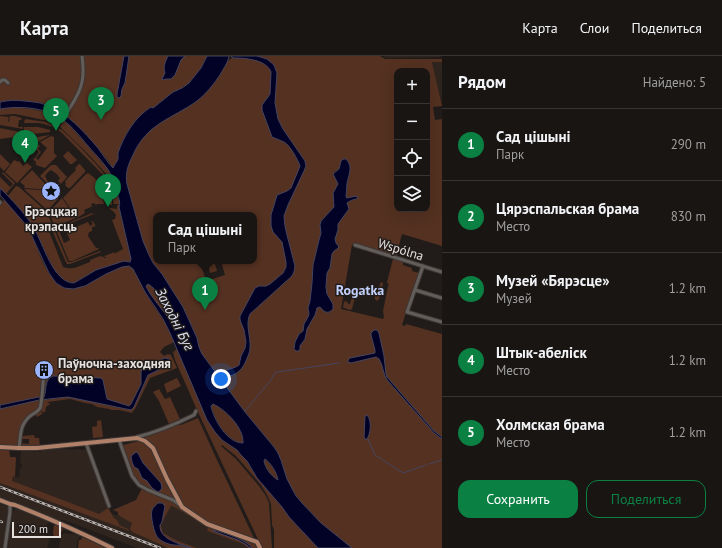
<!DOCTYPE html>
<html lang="ru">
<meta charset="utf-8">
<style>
body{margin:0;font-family:"PT Sans",sans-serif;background:#221e1c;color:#f1f3f6}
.controls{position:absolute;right:12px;top:12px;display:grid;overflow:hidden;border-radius:8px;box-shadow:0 4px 16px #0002}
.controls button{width:36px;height:36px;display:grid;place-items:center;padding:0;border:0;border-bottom:1px solid #373433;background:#191513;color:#f1f3f6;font:20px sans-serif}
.scale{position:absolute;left:12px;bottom:10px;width:49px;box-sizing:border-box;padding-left:4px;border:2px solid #e5e1df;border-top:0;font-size:11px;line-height:14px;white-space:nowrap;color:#e5e1df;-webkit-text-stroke:3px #211c19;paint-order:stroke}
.you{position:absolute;left:221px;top:323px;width:14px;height:14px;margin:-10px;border:3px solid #fff;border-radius:50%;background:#1a73e8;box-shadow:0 0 0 6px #1a73e833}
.badge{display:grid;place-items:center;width:26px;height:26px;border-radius:50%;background:#0b8043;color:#fff;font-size:13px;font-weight:700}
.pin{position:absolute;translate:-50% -33px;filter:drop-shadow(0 1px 2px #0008)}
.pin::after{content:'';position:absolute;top:21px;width:14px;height:12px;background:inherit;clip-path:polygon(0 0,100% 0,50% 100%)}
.popup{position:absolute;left:153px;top:156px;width:104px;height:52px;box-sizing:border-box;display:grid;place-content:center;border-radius:8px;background:#191513;filter:drop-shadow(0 1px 3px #0005);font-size:13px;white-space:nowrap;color:#9f9fa0}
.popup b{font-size:15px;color:#f1f3f6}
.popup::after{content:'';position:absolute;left:50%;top:100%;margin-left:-8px;border:8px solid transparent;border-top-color:#191513}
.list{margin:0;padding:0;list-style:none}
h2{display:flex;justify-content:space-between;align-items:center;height:52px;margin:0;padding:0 16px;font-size:17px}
h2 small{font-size:13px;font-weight:400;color:#9f9fa0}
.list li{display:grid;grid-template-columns:26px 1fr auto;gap:12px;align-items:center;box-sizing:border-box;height:72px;padding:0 16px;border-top:1px solid #373433}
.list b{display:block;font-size:15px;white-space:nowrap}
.list p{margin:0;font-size:13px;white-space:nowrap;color:#9f9fa0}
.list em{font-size:13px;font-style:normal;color:#9f9fa0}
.actions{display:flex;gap:8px;padding:12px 16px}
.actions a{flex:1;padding:9px 0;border:1px solid #0b8043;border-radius:12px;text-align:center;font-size:14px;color:#0b8043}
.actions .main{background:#0b8043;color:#fff}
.icon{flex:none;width:22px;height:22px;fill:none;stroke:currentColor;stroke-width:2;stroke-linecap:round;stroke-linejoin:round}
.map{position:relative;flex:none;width:442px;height:492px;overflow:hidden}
header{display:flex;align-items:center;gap:24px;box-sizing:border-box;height:56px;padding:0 20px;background:#191513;border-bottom:1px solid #373433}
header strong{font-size:19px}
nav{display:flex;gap:22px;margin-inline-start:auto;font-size:14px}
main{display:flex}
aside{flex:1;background:#191513}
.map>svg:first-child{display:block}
.built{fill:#2f241e}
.green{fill:#543121;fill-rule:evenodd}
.water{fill:#020227;stroke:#46455e;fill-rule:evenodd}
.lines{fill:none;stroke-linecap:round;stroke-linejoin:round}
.stream{stroke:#46455e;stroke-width:1}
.minor-casing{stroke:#3b3635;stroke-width:5}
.major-casing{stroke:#3b3635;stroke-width:6}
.minor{stroke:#635d5a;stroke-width:3}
.major{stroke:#b08069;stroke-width:4}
.rail-casing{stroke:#b9b4b2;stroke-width:2.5}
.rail{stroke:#211c19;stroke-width:1;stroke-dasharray:3;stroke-linecap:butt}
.labels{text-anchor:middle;stroke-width:3;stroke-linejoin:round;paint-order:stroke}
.poi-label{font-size:13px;font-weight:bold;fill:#e5e1df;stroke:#211c19}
.street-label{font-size:13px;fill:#e5e1df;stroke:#211c19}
.neighbourhood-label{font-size:14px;font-weight:bold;fill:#c1d0fa;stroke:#211c19}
.water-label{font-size:14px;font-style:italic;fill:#dde2f2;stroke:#211c19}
</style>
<header>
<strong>Карта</strong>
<nav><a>Карта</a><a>Слои</a><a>Поделиться</a></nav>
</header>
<main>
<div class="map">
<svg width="442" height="492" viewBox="0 0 442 492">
<rect width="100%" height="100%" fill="#211c19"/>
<!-- built -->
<g class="built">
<path d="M383,0H441L440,1L387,2Z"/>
<path d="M432,6H442V50Z"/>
<path d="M60,392L76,394L77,393L85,394L87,392L109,450V452L112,458L131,463L174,492H137L64,464H55L0,441V421L12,425L13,420L19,422L20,412H22V408L20,407L21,395L22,394L41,396L42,394Z"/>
<path d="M0,448L7,450L8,453L3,492H0Z"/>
<path d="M171,450L176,452L208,471L207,475L243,488L246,490L248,492H197L176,484L163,477L161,469Z"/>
<path d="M15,452L49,465L43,478L50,483L47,492H8L9,479L13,467L11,466L12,459Z"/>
<path d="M64,477L80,479L79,483H78L76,492H59L61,479Z"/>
</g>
<!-- green -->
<g class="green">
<path d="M0,0H207L201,12L189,27L182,32L173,36L153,52L151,51C135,61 121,82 118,100C118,101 118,102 118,103C117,106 115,109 113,112L112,111C107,102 99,93 91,85C78,71 64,55 46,48C39,46 31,46 24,45C16,44 9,44 0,46Z"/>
<path d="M231,0H380L385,3H442V6H432L442,50L433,51L435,64L442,63V190L402,178L396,201L354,188L352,189L341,253L383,263L384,261L383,255L388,230L389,228L387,227V226L393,203L394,202L403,205V209L412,212V215L419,217L402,269L405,270L406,268L442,278V492H352L321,467L302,447L291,432L287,423L278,397L274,391L257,372L220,323L224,320V319L219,322L202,298L199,291L197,282L183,251L162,218L153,207L149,199L143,185L127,128C125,118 127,111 131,101C143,76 158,67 181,54C189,50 196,46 202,41C207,36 212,30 216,24C221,17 225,6 232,2ZM397,15H427V153H397ZM344,103L350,117L347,127L346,141L347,142H358L351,144L347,147L348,151L338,166L337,176L335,183L336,187L338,189L337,193L334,195L332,198L330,212L327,217L326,231L327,238L333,248V253L325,256L320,251L317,252L315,259L307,273L304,285L296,295L294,293V288L299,278L303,275L304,269L308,263L309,258L308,252L310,245L312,227L313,209L319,184L321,179L320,171L321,165L334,151L333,137L338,128L334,116C343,112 339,106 344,103ZM156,159H254V205H221L225,219L206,225L200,205H156Z"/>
<path d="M13,51C32,53 45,54 62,63L58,69L49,65L15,58L0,59V53Z"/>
<path d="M0,60L9,61L8,65L9,66L10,60H15L22,62L21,64H19L18,71H23V73L0,69Z"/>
<path d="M25,63L46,66L56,71H54L40,67H24Z"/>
<path d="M64,64L70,70L107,112L113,123L120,145V148H114L113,146V132L108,120L88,98L60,71Z"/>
<path d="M24,71H38L50,74V76L33,78L24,74Z"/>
<path d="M0,72L20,76L21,80L0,83Z"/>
<path d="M59,73H61C72,83 108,117 111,130C113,136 112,143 112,149H110V130L107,123L62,77L58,74Z"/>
<path d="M50,79L39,85L34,92L32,91L31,92L28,89L29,84L31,82Z"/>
<path d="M51,80L54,81V97L57,100L45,112L36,109V106L33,103L35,102L39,96L35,92L38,88L40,90L38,93L41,96L36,102L38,104L47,92L40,86Z"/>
<path d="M68,95L77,104L72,108H70L63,100Z"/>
<path d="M0,98L10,108L4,115L0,111Z"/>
<path d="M14,104L18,106L19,105L23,110L27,107L32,111L17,127L5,116Z"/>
<path d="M79,108H80L85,114V116L70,132H68L65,129L66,127L65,125L76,114L75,112Z"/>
<path d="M51,109H56L67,121L61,128L58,125L60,122L58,120V119L51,114L48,116L45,120L48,126L47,127L40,120Z"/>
<path d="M32,114L51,134L24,132L25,130L20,126Z"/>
<path d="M3,116L15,127L6,138L0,132V121L10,131L13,128L2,117Z"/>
<path d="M88,117C102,127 101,131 104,148H97L96,149L94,147L91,148L92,150H93L84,154L85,157L77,162L63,142L86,118Z"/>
<path d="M16,130L19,131L47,156L68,206H71L100,195L101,196L70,208H67L65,204L51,172L48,173L63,211C72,215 81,209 90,206V204L100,200L101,201L102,200L105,202L107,201H105L104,200L115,196L114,198L123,193L112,164L115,163L116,159L114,156L110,153V152L117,153V149H119V152L131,203L130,205H124L96,214L74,227C66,227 59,221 55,215L33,170L8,140Z"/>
<path d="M24,133L41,134L51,145L56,141L58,143L48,154H47Z"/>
<path d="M62,142L76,162L57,170L54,169L49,156Z"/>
<path d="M4,144C13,154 23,163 29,175C39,192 44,221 63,231C81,242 115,205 130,211C136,213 139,223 141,228C147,242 157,254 165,267C169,273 171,280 174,286L164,291L160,296L164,300L168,298L171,299L177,312L150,322L135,353L132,357L119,354H111L109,353L97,351L92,348L85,347L70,343L48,346L47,347H49L50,348L46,351L45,356H42V358L37,361L36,360L38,356L39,357L41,356L43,344L68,341L74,342L129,354H132L134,351L148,319L169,309L171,306L165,302L145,310L142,314L141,328L131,348L129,350L109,345L106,341L53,320C44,323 47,334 44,341L41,342L39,341L0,349V148Z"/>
<path d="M99,156L58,172L64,187L70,184L66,175L69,174L70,177L72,176L71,173L88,166L90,170L93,168L91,165H92C94,166 96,169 95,171L93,170L92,172V175L89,176L88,180L96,192H98L99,193L72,205H69L56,174V172L92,157L93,158Z"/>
<path d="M207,205H214L217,215L210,217Z"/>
<path d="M381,226L383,227V229L379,243L377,245L375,243V240Z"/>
<path d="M148,228C156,232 171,252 171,261H169L167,260C161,251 149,240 146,230Z"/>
<path d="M355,237L356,238L352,253L350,254L344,252L343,251L344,246L346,245L349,248H350L353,238Z"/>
<path d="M177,293L207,364L215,376L222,384L237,394L241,399L247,405L257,422L282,451L289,461L318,492H274V474L272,469L271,448L267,439L261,429L236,400L222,389L221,390L236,403L259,430L266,440L269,447L272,492H262L197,354L175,304L173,296Z"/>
<path d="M177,322L181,330L167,337L164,328Z"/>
<path d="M159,333L165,343L170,341L180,363L169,368L159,345L153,336Z"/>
<path d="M39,344L40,346L39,353C19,364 20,370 18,390L0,388V353Z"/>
<path d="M212,348H215C227,357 244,370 243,387C227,386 215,364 211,350Z"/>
<path d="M198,362L217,404L254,482L253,483L203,464L175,444L140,428L133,419L123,389L139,385V382L152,379L175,368L181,369Z"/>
<path d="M101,364L103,381L93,382L92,371L97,370V365Z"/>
<path d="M34,379L35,382H39L40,391L20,390L21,387L29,388V383H21L22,380Z"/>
<path d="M0,392L9,393L10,401H15L16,402L15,421L13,420L12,425L55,441L99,458L108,452L114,462L117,464L118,466L119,467V469L128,473L130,475L0,427Z"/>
<path d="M265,403C271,408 277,417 278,424C272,421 264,411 264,404Z"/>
<path d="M142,432L173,445L202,467L204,469L176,452L171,450L161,469L163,477L176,484L197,492H168L144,481L132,476L130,473L132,467L118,459V456L113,454L136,444Z"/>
<path d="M56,468L62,472L63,474L60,477L59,480L56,482L54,481L53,476L54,469Z"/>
<path d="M208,470L253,486L257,489L259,492H248L246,490L243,488L207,475Z"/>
<path d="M82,481L106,492H78L79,484H81Z"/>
</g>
<!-- water -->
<g class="water">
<path d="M124,0H129L125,27L122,33L121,40L119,42L117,41V38Z"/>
<path d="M168,0H185L181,4L175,19L171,23H166L163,24L162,23L165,17C163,11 165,6 168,0Z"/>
<path d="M207,0H229C228,7 223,13 220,19C214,28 206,38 197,45C172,63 147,67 133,99C128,109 125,117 127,128L143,185L149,199L153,207L162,218L183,251L197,282L199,291L202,298L245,356L274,391L278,397L281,404L287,423L296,440L302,447L321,467L352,492H318L289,461L282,451L257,422L247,405L241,399L237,394L222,384L215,376L207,364L170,277L163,263L145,236L133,213L129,210L122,211L106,218L85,230L73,233L64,232L56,227L49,217L30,176L26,169L0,139V132C12,144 25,157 34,172C43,187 53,227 74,227L96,214L124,205L130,206L131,203L119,151C121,145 118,142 117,137C116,132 115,126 113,122C107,110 97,100 88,90C78,78 69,66 55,59C38,51 18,50 0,53V46C10,44 15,44 25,45C32,46 40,46 46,49C67,56 84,76 98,92C103,99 108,107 113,112C114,109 117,106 118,103C118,101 118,99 118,97C124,79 135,61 151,51L153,52L173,36L182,32L189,27L201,12ZM148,228C156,232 171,252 171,261H169L167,260C161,252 149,238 146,230ZM213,348C226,354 244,372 243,387C227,387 214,364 211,350ZM265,403C271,407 277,417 278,424C272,421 265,412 264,405Z"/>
<path d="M231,0H257L267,3L274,9L277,17L275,47L278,63L283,73L305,105L306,110L304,115L288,149L284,160L285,170L287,179L295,210L294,216L292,220L250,258C245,268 251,281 250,292C250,297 247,302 245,307C241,315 236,319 226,321L224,319L223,317C228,312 234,313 239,309L241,300L245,292L246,286L244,274L240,264V260L255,232L259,230H266L270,228L283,217L286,211V206L282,186L273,176L271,170V159L277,139L287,135L291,132L300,110C298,104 290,89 284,86C280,84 276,83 272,81L262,54V49L268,41L270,38L271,16C266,3 244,2 233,2Z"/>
<path d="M343,103H346C354,111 348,119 347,128C347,132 346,137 346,141L347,142L356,140L358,142C355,144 352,143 347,147L349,153L338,168V174L335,183L336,187L339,191L337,193L334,195L332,198L330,212L327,217L326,231L327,238L333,248V253C328,259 324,256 320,251L317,252L315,259L307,273L305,283L300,290V294L298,295H296L294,293L295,286L299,278L303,275L304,268L308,261L309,258L308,252L310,245L312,227L313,209L319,184L321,177L320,169L321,165L334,151L333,137L338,128L333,118L339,113L341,105Z"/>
<path d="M374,274H377L379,277L384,300L386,318L387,321L434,375L442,381V383L434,377L387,324C383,318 383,309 379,303L376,301L351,307L348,306V304L350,302L375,297V294L371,279V277Z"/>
<path d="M165,302L169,303C171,305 171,307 169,309L148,319L134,351L131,354L68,341L39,344L0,353V349L39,341L41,342L44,341C47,334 44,323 53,320L101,322L103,324L107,343L129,350L131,348L141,328V316L142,312Z"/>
<path d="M367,359C372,364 371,379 366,384L364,381L365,360Z"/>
<path d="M136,396L138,397L143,407L161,427L162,432L160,435L158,436L152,432L147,425L142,422L138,413L134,411L132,406L131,400Z"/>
<path d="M158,447H162L165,450C164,455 163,461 162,466C161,467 161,468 160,469C159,484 181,488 192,492H189L179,489C173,490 163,487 158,482C154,478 150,459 152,454C153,451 156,449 158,447Z"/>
<path d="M213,474C223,476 247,484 252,492H250L247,489L238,484L213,475Z"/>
</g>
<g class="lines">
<!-- stream -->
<g class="stream">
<path d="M245,355L271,324L275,317L277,316L339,307"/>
<path d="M368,383L375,399L403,417L426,409"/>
<path d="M429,408L442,404"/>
</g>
<defs>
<g id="minor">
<path d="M0,26L2,24H5L8,27"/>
<path d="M68,55C73,47 80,37 82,26C84,18 83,8 82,0"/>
<path d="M0,147V146"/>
<path d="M355,189L442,216"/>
<path d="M423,210L407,256L442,266"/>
<path d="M415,234L442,242"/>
<path d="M137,381C157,376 176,368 194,359L196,355"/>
<path d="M119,384L132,420L139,429L148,434L173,444L180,449"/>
<path d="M86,387L109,450"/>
<path d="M19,392C21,379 19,370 30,360C34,357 38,356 40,352C42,348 43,324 44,317"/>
<path d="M5,492L10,456V448"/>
</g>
<g id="major">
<path d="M0,391L19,392H37L137,382L145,385L153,392L167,423L182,451L207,468L257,486L260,492"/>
<path d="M0,444L10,448L15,449C48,462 80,476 112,492"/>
</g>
</defs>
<!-- minor casing -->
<use href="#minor" class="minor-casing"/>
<!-- major casing -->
<use href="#major" class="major-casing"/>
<!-- minor -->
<use href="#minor" class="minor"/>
<!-- major -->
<use href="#major" class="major"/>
<defs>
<g id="rail">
<path d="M0,431L160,492"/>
<path d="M0,465L2,466"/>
</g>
</defs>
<!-- rail casing -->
<use href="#rail" class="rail-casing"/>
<!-- rail -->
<use href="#rail" class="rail"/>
</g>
<!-- icons -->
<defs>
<symbol id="sight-disc" viewBox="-11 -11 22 22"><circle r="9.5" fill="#9bb4fd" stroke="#211c19"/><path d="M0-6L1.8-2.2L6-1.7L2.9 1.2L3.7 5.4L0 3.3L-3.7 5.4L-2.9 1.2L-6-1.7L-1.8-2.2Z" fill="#111"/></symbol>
<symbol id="building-disc" viewBox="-11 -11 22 22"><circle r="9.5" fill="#9bb4fd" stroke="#211c19"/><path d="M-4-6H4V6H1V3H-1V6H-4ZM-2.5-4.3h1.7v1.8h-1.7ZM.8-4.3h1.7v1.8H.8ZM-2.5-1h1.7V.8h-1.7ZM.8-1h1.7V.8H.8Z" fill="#111"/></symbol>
</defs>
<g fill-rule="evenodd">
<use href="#sight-disc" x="40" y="124" width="22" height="22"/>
<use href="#building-disc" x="33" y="303" width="22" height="22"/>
</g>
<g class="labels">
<!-- poi labels -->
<g class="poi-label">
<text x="51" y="160">Брэсцкая<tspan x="51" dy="15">крэпасць</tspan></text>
<text x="58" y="312" text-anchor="start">Паўночна-заходняя<tspan x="58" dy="15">брама</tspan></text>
</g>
<!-- street labels -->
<g class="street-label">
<text transform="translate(401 193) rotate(17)" y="5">Wspólna</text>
</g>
<!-- neighbourhood labels -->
<g class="neighbourhood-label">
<text x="360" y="239">Rogatka</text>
</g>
<!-- water labels -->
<g class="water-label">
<text transform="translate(175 263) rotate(63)" y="5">Заходні Буг</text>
</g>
</g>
</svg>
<div class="controls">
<button>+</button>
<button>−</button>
<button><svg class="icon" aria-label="locate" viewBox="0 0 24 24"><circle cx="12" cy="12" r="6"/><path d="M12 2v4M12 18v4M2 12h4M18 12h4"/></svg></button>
<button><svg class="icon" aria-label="layers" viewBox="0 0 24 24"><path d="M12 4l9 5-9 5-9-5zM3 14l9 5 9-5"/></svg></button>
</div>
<div class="scale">200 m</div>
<div class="you"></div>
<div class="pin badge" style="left:205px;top:254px">1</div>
<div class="popup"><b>Сад цішыні</b>Парк</div>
<div class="pin badge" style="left:108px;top:151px">2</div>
<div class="pin badge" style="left:101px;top:64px">3</div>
<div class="pin badge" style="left:25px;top:107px">4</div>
<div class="pin badge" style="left:56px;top:75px">5</div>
</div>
<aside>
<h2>Рядом<small>Найдено: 5</small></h2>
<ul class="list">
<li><span class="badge">1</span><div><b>Сад цішыні</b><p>Парк</p></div><em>290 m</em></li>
<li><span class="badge">2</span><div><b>Цярэспальская брама</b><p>Место</p></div><em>830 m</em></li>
<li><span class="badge">3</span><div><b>Музей «Бярэсце»</b><p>Музей</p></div><em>1.2 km</em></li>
<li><span class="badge">4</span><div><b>Штык-абеліск</b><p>Место</p></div><em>1.2 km</em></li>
<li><span class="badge">5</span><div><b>Холмская брама</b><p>Место</p></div><em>1.2 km</em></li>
</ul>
<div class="actions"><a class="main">Сохранить</a><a>Поделиться</a></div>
</aside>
</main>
